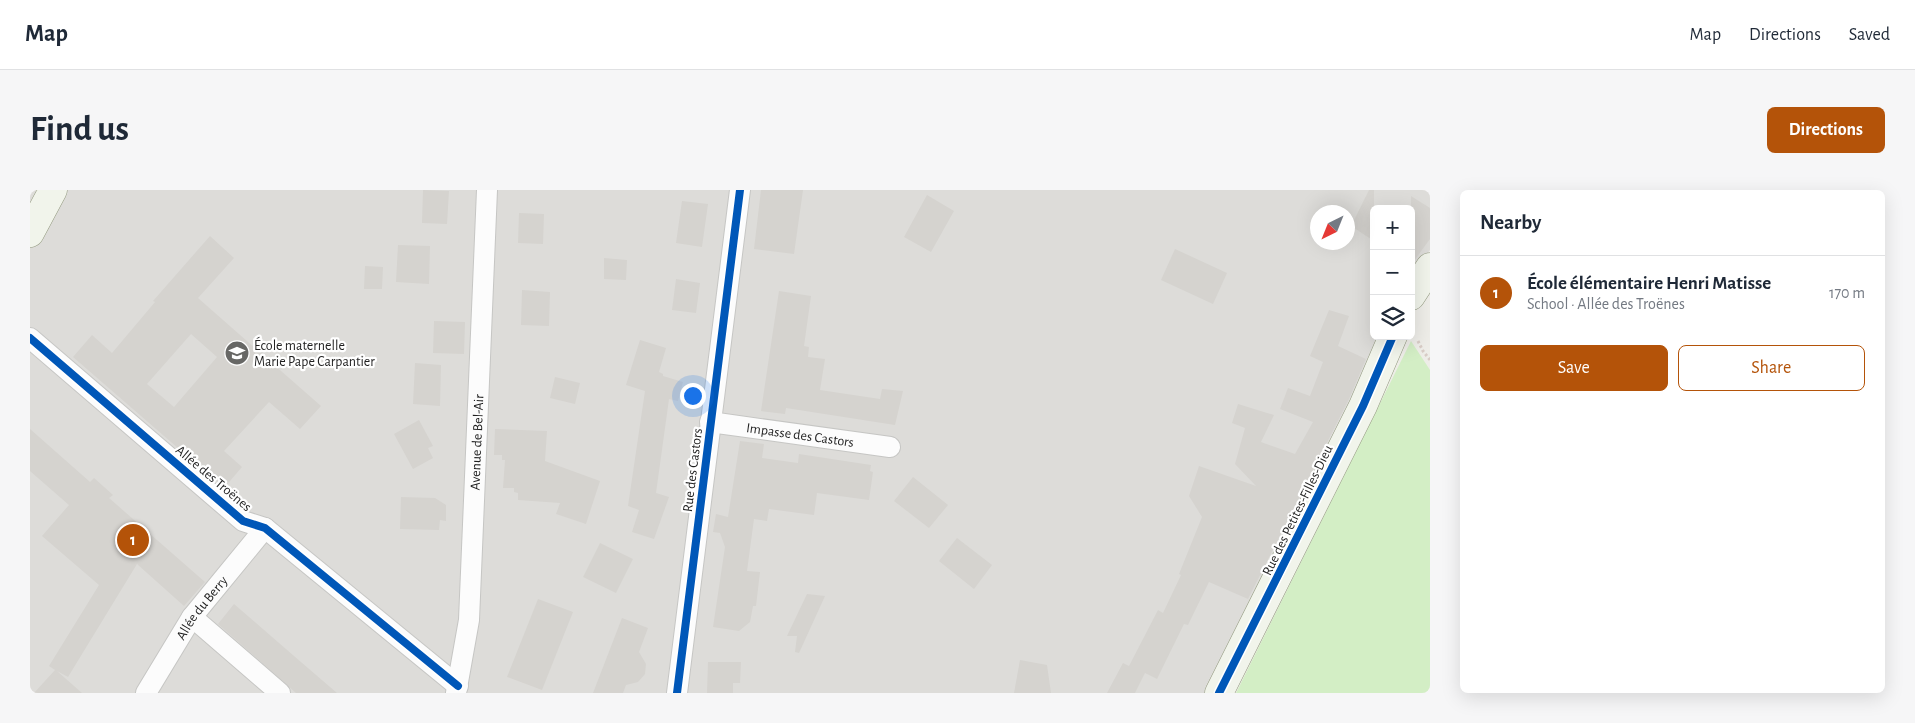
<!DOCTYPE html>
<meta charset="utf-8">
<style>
body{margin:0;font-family:"Alegreya Sans",sans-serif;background:#f6f6f7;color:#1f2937}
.controls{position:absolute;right:15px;top:15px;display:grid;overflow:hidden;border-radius:8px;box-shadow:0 5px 20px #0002}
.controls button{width:45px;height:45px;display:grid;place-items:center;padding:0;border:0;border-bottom:1px solid #e0e1e3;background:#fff;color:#1f2937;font:25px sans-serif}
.compass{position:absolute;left:1280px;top:15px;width:45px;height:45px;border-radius:50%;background:#fff;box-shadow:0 5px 20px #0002;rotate:223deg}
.you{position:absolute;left:662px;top:205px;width:18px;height:18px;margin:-12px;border:4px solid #fff;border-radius:50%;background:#1a73e8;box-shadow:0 0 0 8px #1a73e833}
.badge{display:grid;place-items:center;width:32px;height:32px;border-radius:50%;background:#b45309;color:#fff;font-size:16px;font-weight:700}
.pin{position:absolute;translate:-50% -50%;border:2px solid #fff;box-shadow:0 1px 5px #0006}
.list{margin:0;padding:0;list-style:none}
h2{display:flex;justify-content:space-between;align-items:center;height:65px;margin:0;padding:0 20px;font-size:21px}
h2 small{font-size:16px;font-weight:400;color:#747a83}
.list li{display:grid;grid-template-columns:32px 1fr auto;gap:15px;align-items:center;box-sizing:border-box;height:75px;padding:0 20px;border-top:1px solid #e0e1e3}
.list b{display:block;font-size:19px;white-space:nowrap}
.list p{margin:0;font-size:16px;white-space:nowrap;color:#747a83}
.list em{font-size:16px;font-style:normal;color:#747a83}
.actions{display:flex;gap:10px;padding:15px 20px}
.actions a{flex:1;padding:11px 0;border:1px solid #b45309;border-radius:8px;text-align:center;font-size:18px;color:#b45309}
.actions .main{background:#b45309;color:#fff}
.icon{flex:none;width:28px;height:28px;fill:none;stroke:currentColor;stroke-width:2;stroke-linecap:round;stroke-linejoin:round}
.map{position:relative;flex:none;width:1400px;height:503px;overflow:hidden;border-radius:8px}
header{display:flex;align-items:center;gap:30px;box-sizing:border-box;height:70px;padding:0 25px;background:#fff;border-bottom:1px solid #e0e1e3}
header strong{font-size:24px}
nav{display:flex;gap:28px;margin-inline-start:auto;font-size:18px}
.intro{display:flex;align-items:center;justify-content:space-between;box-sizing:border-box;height:120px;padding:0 30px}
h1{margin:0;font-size:35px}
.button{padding:12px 22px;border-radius:8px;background:#b45309;color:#fff;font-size:18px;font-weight:700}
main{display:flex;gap:30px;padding:0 30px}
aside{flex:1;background:#fff;border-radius:8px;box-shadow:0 5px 20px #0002}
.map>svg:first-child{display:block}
.residential{fill:#dddcd9;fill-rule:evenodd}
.grass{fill:#d3eec5}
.building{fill:#d5d3cf;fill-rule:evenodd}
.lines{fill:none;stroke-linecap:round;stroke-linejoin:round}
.street-casing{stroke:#c6c6c4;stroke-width:22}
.secondary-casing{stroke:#92997f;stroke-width:29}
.path{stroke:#d8ccc6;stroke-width:3;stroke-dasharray:2.5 2.5;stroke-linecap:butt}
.street{stroke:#fcfcfc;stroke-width:20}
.secondary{stroke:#f1f4eb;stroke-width:28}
.cycleway-casing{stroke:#fff;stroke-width:11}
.cycleway{stroke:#0057b8;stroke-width:8}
.labels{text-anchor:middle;stroke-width:4.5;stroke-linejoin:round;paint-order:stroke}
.poi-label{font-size:14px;fill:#1f1f1f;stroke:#fff;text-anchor:start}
.street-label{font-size:14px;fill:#1f1f1f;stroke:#fff}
</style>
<header>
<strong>Map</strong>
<nav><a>Map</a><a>Directions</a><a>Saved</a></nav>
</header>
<div class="intro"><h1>Find us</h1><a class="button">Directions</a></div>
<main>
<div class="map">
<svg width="1400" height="503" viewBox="0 0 1400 503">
<rect width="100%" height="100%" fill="#eeede8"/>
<!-- residential -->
<path class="residential" d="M0,0H1400V60L1388,76L1381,87V19H1344V146H1353L1179,503H0ZM1288,22H1318V52H1288Z"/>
<!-- grass -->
<path class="grass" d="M1381,151L1400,180V503H1206Z"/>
<!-- building -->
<g class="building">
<path d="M393,0L419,1L417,34L392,33Z"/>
<path d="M731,0H773L764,64L724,59Z"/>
<path d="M1339,0H1344V51L1321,36Z"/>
<path d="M897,5L924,21L901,62L874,47Z"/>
<path d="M1381,6L1400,18V49L1381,75Z"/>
<path d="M652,11L678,14L672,57L646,53Z"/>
<path d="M489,23L514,24L513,54L488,53Z"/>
<path d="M180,46L204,68L168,108L291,216L270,239L239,212L194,261L212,277L194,298L43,167L62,145L82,163L125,112L123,111ZM161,144L187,167L144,217L117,194Z"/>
<path d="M368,55L400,56L399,94L366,92Z"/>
<path d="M1145,59L1197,83L1183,114L1131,90Z"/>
<path d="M574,68L597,70L596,90L574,89Z"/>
<path d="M335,76L353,77L352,99H334Z"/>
<path d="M646,89L670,93L666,123L642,120Z"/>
<path d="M492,100L520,102L519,136L491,135Z"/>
<path d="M749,101L781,106L774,156L779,157L778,167L795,169L790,200L850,209L852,199L873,201L865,235L756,218L755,224L731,221Z"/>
<path d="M1299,120L1319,126L1308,156L1336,169L1319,209L1218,409L1179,392L1158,435L1154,434L1127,489L1115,483L1105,503H1077L1093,473L1099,476L1128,420L1133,423L1151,385L1149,384L1172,327L1159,306L1169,276L1226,296L1205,274L1215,238L1202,233L1208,214L1244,225L1231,252L1265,264L1283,232L1250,219L1258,198L1280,206L1293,172L1280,166Z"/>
<path d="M404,131L435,132L434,164L403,163Z"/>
<path d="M610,150L636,158L629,182L633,184V186L653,192L648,211L639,209L626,303L639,307L624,349L602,342L609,320L598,316L615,201L596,195Z"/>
<path d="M385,173L411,175L410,216L383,214Z"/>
<path d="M525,187L550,193L545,214L520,208Z"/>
<path d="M389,230L403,256L398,258L403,268L383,279L364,244Z"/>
<path d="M0,239L60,292L64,288L83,305L79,308L175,392L154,416L107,374L38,487L27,481L52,503H4L25,480L19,476L69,395L12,346L39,315L0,281Z"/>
<path d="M465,239L517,241L515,271L570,291L556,334L526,324L530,313L488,310V303L484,302V298H473L475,270H472V265H464Z"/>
<path d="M710,251L734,254L732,268L768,273L769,264L841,275L840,281L843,282L839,310L787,303L784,325L739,319L737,331L724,329L717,381L730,382L726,416H723L720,432L709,441L683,437L695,357L690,343L683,342L686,324L698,327Z"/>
<path d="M883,287L918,315L899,338L864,311Z"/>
<path d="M371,307L405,308L416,315V331L410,330L409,340L370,339Z"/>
<path d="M927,348L962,375L944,399L909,371Z"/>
<path d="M570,353L603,369L586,403L553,387Z"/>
<path d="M777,404L795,406L769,463L765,462L767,446H757Z"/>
<path d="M508,409L543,422L512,500L477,487Z"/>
<path d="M204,414L264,466L307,503H266L188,434Z"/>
<path d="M592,428L618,438L609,462L616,474L615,484L608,492L596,495L593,503H563Z"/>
<path d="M990,470L1017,475L1021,503H984Z"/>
<path d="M678,472H711L710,493H703V503H677Z"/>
</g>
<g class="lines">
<defs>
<g id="street">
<path d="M0,148L213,331L235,338L428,496"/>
<path id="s1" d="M680,232L860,257"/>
<path d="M162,427L250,503"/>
<path id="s2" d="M116,503L162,427L235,338"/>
<path id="s3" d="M426,503L439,430L457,0"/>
<path d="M647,503L710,0"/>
</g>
<g id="secondary">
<path d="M0,43L23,0"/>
<path d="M1381,106L1400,77"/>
<path d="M1189,503L1333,216L1363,146"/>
</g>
</defs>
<!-- street casing -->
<use href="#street" class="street-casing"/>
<!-- secondary casing -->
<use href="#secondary" class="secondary-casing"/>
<!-- path -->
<path class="path" d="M1388,151L1393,161L1400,170"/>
<!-- street -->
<use href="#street" class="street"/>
<!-- secondary -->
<use href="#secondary" class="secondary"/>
<defs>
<g id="cycleway">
<path d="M0,148L213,331L235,338L428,496"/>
<path d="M647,503L710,0"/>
<path d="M1189,503L1333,216L1363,146"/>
</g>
</defs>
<!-- cycleway casing -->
<use href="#cycleway" class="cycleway-casing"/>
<!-- cycleway -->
<use href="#cycleway" class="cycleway"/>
</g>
<!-- icons -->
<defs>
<symbol id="school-disc" viewBox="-11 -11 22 22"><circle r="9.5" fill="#676765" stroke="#fff"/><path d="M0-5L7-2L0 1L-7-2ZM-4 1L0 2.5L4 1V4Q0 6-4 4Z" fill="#fff"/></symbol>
</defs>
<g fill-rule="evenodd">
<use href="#school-disc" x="193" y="149" width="28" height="28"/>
</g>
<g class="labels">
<!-- poi labels -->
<g class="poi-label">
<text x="224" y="160">École maternelle<tspan x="224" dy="16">Marie Pape Carpantier</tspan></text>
</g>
<!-- street labels -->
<g class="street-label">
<text dy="5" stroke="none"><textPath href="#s1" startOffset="91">Impasse des Castors</textPath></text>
<text dy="5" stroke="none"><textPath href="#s3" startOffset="252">Avenue de Bel-Air</textPath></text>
<text transform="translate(662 280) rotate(-83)" y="5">Rue des Castors</text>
<text transform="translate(184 288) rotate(40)" y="5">Allée des Troënes</text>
<text transform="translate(1267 320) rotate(-64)" y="5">Rue des Petites-Filles-Dieu</text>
<text dy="5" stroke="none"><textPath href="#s2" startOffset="102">Allée du Berry</textPath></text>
</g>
</g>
</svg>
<div class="controls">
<button>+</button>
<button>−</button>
<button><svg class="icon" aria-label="layers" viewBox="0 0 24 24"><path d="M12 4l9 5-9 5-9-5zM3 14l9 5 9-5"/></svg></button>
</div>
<svg class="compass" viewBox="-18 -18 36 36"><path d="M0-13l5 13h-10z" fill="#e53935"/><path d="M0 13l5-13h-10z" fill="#747a83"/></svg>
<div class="you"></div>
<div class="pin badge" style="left:103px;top:350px">1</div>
</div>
<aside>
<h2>Nearby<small></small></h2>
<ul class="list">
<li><span class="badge">1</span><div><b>École élémentaire Henri Matisse</b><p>School · Allée des Troënes</p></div><em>170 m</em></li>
</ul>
<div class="actions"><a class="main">Save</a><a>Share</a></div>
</aside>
</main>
